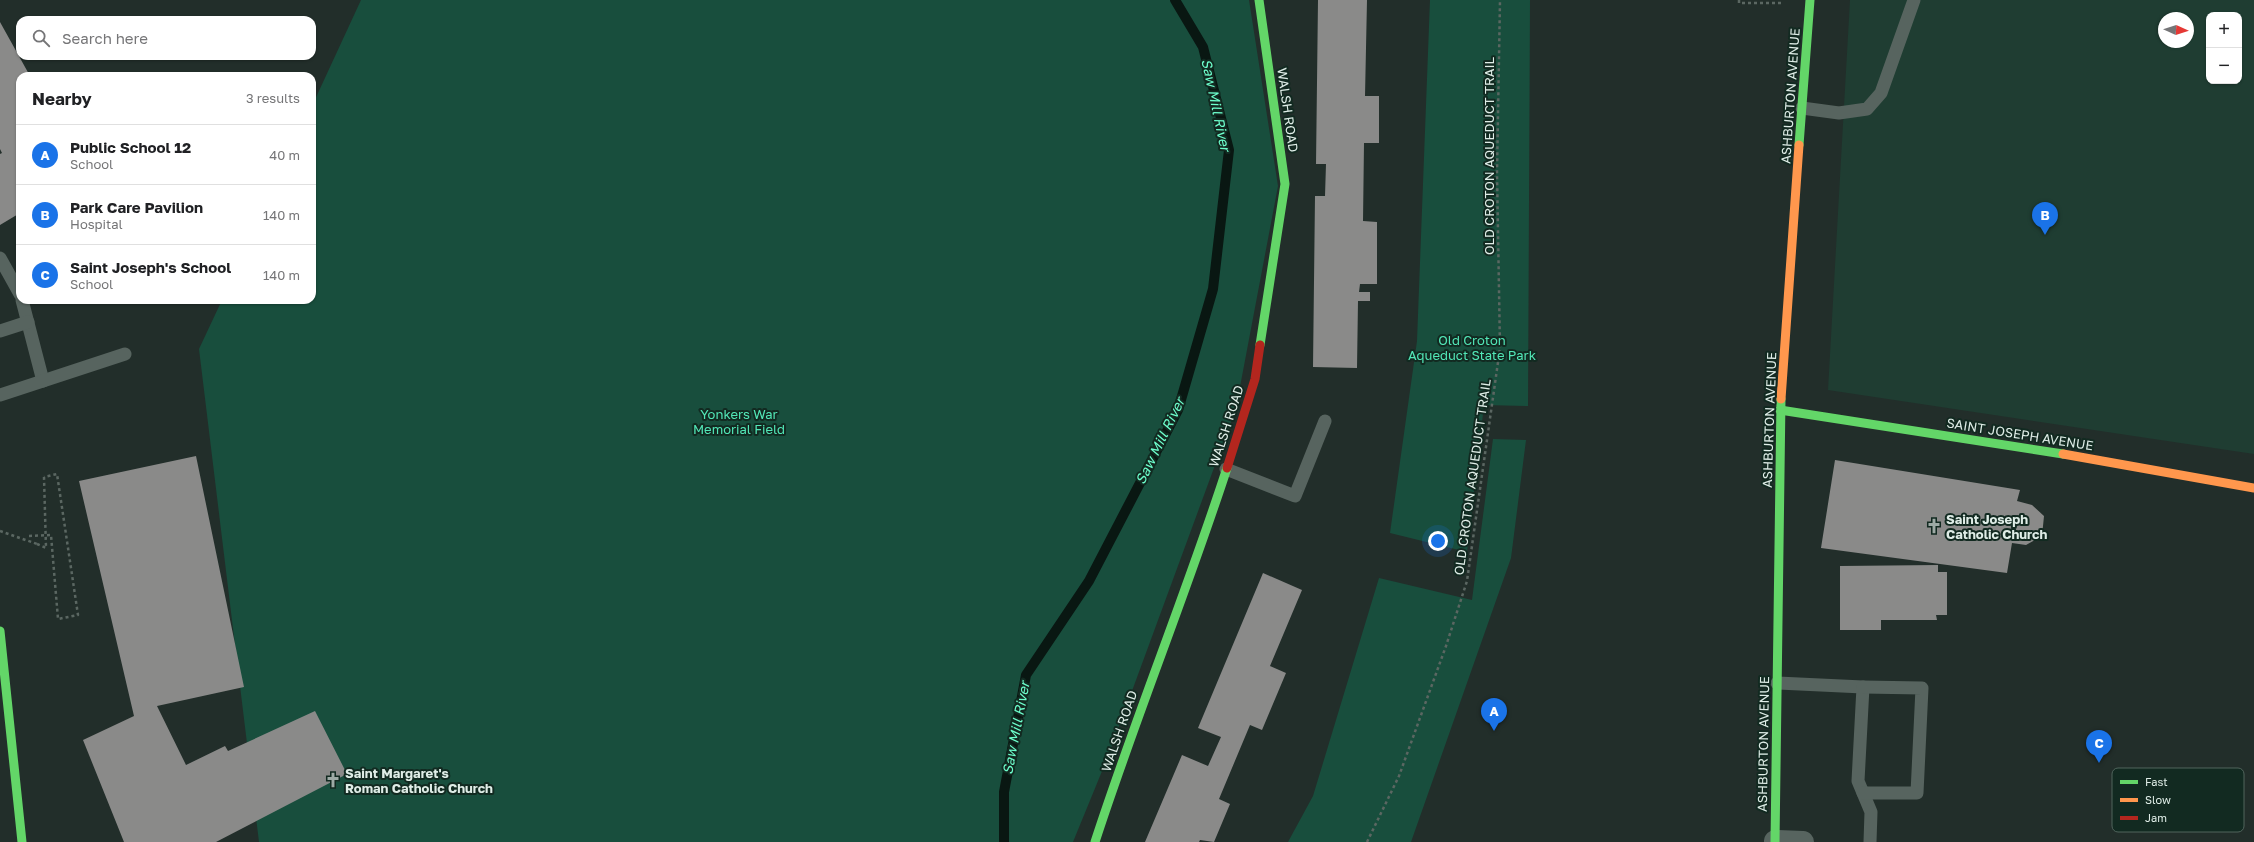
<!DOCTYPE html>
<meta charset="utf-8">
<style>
body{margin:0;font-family:"Golos Text",sans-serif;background:#f6f6f6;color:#202124}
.controls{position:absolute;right:12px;top:12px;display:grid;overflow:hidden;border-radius:8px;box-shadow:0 1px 3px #0004}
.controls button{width:36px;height:36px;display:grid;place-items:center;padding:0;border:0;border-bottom:1px solid #e0e0e0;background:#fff;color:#202124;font:20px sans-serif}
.compass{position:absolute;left:2158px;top:12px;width:36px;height:36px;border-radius:50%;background:#fff;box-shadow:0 1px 3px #0004;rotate:93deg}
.you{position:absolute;left:1438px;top:541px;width:14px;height:14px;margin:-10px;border:3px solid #fff;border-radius:50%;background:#1a73e8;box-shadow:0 0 0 6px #1a73e833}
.badge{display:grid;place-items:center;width:26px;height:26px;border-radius:50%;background:#1a73e8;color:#fff;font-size:13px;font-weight:700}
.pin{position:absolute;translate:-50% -33px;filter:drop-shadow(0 1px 2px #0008)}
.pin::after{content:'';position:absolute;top:21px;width:14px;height:12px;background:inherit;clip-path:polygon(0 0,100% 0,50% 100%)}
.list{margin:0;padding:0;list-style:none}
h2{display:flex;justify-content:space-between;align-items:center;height:52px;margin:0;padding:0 16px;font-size:17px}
h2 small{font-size:13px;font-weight:400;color:#757577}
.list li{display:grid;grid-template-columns:26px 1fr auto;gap:12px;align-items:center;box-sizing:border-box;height:60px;padding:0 16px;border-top:1px solid #e0e0e0}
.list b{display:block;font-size:15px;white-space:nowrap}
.list p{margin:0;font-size:13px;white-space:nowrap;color:#757577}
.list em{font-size:13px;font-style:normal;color:#757577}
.icon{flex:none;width:22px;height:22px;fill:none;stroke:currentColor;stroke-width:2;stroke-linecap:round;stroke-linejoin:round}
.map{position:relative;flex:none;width:2254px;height:842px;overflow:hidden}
.search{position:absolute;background:#fff;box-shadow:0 1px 3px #0004;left:16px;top:16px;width:300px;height:44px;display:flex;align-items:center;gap:10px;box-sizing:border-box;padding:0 14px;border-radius:12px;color:#757577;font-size:15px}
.panel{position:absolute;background:#fff;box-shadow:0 1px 3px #0004;left:16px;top:72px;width:300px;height:232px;border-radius:12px}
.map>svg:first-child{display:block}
.built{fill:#1f3d32;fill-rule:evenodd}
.green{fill:#184e3d}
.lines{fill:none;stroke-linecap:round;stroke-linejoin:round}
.stream{stroke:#091712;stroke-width:10}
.building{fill:#8a8a89}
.path{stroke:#5b6762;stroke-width:2.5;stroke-dasharray:3 3;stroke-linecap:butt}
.lane{stroke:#57645f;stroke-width:13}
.street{stroke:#57645f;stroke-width:22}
.fast{stroke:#63d668;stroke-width:9}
.slow{stroke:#ff974d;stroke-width:9}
.jam{stroke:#b3261e;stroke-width:9}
.path-bridge{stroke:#5b6762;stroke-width:2.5;stroke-dasharray:3 3;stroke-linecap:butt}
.labels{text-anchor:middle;stroke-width:4;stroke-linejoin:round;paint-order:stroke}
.street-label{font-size:13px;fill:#dfede7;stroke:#122a21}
.park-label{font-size:13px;fill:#52e7b7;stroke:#122a21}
.poi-label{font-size:13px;font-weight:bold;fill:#dfede7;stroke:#122a21;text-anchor:start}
.water-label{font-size:14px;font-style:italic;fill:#6dfecc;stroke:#122a21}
.key{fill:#122a21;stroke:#50645c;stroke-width:1}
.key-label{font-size:11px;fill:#dfede7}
</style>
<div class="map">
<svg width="2254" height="842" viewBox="0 0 2254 842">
<rect width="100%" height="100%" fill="#222e2a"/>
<!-- built -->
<path class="built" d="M1850,0H2254V454L1828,390ZM2209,15H2239V81H2209ZM2164,18H2188V42H2164Z"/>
<!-- green -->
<g class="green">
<path d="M361,0H1249L1278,186L1236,408L1107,759L1073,842H259L199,349L222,300H312V106Z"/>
<path d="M1430,0H1530L1528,406L1484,405L1467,552L1390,533L1417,341Z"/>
<path d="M1493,439L1526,440L1511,558L1411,842H1288L1313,796L1379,578L1472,600Z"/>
</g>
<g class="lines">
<!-- stream -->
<path class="stream" d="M1004,842V792L1026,675L1089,581L1178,410L1213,289L1229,150L1203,47L1175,0"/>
</g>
<!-- building -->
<g class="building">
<path d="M1318,0H1367L1365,96H1379V143H1364L1363,221L1377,222V284H1360L1359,292H1370V301H1358L1357,368L1313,367L1315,196H1325L1326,164H1316Z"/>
<path d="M0,22L30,76H20V213L0,225V154L2,153L0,149Z"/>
<path d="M196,456L244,687L157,706L186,765L225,746L228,751L315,711L347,774L216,842H124L83,740L134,716L79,481Z"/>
<path d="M1835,460L2020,490L2017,501L2032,505L2044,516L2042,536L2026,545L2012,543L2007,573L1821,548Z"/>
<path d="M1938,565V572H1947V615H1936L1937,620H1881V630H1840V566Z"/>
<path d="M1263,573L1302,590L1270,666L1286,673L1262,730L1250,725L1219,799L1230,804L1214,842L1200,840L1199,842H1145L1182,755L1208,766L1221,737L1198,728Z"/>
</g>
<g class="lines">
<!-- path -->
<g class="path">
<path d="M1739,0V3H1781"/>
<path d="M0,531L37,544"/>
<path d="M29,536L51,535L58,619L78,615L57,474L44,477"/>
<path d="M1367,842L1399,776L1446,646L1467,581L1500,348L1497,173L1500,0"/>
</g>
<!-- lane -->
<g class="lane">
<path d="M1802,108L1839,113L1867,109L1881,93L1914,0"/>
<path d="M0,258L20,294"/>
<path d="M22,300L43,381"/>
<path d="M0,331L28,322"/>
<path d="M0,395L125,354"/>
<path d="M1226,469L1295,496L1325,421"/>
<path d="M1777,683L1863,687L1858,781L1871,812L1870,842"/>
<path d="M1863,793H1917L1922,688L1863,687"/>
</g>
<!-- street -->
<path class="street" d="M1775,841L1803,842"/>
<!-- fast -->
<g class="fast">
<path d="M1259,0L1285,184L1260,345"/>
<path d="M1799,145L1810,0"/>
<path d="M1780,410L2063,454"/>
<path d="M0,631L22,842"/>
<path d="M1095,842C1136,716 1186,594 1227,468"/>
<path d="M1775,842L1781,399"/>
</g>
<!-- slow -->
<g class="slow">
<path d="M1781,399L1799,145"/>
<path d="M2063,454L2254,488"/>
</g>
<!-- jam -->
<path class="jam" d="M1227,468L1255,379L1260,345"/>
<!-- path-bridge -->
<path class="path-bridge" d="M37,544L46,548L44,477"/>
</g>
<!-- icons -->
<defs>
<symbol id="church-bare" viewBox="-9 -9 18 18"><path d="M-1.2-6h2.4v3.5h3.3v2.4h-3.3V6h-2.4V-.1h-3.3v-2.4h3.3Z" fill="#9daaa5" stroke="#122a21" stroke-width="2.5" paint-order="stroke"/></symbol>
</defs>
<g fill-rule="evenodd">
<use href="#church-bare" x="1923" y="515" width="22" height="22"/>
<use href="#church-bare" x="322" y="769" width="22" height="22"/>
</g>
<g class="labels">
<!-- street labels -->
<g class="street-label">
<text transform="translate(1790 96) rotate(-86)" y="5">ASHBURTON AVENUE</text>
<text transform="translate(1288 110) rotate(82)" y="5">WALSH ROAD</text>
<text transform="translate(1489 156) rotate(-90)" y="5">OLD CROTON AQUEDUCT TRAIL</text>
<text transform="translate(1769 420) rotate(-88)" y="5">ASHBURTON AVENUE</text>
<text transform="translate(1226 426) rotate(-72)" y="5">WALSH ROAD</text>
<text transform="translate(2020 434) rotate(9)" y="5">SAINT JOSEPH AVENUE</text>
<text transform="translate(1472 477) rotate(-82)" y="5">OLD CROTON AQUEDUCT TRAIL</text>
<text transform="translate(1119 731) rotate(-71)" y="5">WALSH ROAD</text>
<text transform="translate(1763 744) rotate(-89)" y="5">ASHBURTON AVENUE</text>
</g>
<!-- park labels -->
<g class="park-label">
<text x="1472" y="345">Old Croton<tspan x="1472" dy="15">Aqueduct State Park</tspan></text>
<text x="739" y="419">Yonkers War<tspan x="739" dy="15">Memorial Field</tspan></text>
</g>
<!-- poi labels -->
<g class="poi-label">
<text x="1946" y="524">Saint Joseph<tspan x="1946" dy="15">Catholic Church</tspan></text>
<text x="345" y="778">Saint Margaret's<tspan x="345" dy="15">Roman Catholic Church</tspan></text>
</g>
<!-- water labels -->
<g class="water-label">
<text transform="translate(1216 105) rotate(78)" y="5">Saw Mill River</text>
<text transform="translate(1160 441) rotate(-64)" y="5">Saw Mill River</text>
<text transform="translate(1016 728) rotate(-79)" y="5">Saw Mill River</text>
</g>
</g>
<!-- legend -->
<rect x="2112" y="768" width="132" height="64" rx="6" class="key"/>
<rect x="2120" y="780" width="18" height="4" fill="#63d668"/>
<rect x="2120" y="798" width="18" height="4" fill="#ff974d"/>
<rect x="2120" y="816" width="18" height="4" fill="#b3261e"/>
<g class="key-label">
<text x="2145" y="786">Fast</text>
<text x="2145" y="804">Slow</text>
<text x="2145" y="822">Jam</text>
</g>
</svg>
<div class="controls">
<button>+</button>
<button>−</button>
</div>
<svg class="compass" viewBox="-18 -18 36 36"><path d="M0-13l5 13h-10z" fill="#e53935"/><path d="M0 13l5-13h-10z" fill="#757577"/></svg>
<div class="you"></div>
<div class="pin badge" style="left:1494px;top:731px">A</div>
<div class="pin badge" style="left:2045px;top:235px">B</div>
<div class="pin badge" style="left:2099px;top:763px">C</div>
<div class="search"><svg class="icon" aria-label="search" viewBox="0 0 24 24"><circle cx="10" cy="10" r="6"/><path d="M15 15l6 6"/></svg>Search here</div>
<section class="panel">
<h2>Nearby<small>3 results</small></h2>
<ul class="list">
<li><span class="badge">A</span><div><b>Public School 12</b><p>School</p></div><em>40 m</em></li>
<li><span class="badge">B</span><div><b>Park Care Pavilion</b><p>Hospital</p></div><em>140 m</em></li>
<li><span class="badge">C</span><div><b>Saint Joseph's School</b><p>School</p></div><em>140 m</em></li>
</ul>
</section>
</div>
